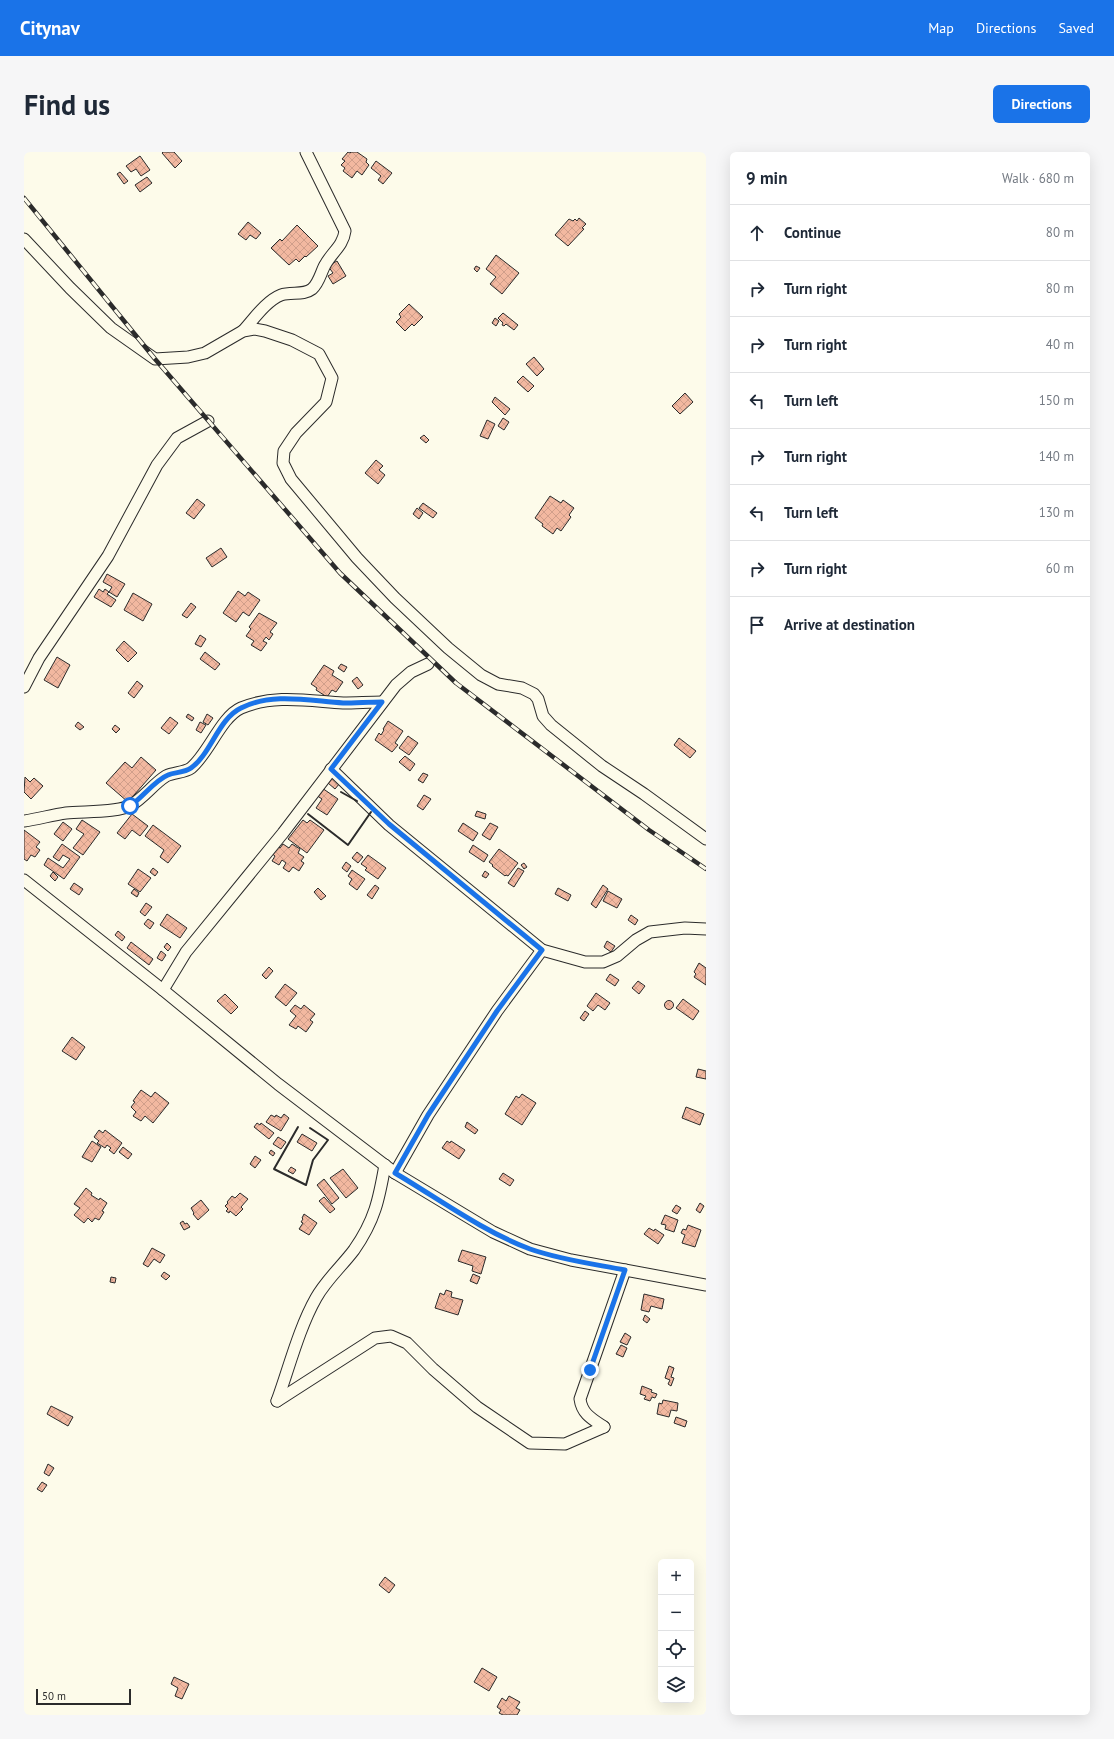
<!DOCTYPE html>
<meta charset="utf-8">
<style>
body{margin:0;font-family:"PT Sans",sans-serif;background:#f6f6f7;color:#1f2937}
.controls{position:absolute;right:12px;bottom:12px;display:grid;overflow:hidden;border-radius:6px;box-shadow:0 4px 16px #0002}
.controls button{width:36px;height:36px;display:grid;place-items:center;padding:0;border:0;border-bottom:1px solid #e0e1e3;background:#fff;color:#1f2937;font:20px sans-serif}
.scale{position:absolute;left:12px;bottom:10px;width:95px;box-sizing:border-box;padding-left:4px;border:2px solid #2b2b2b;border-top:0;font-size:11px;line-height:14px;white-space:nowrap;color:#2b2b2b;-webkit-text-stroke:3px #fdfbea;paint-order:stroke}
.stop{position:absolute;width:12px;height:12px;margin:-9px;border:3px solid #1a73e8;border-radius:50%;background:#fff}
.stop.end{background:#1a73e8;border-color:#fff;box-shadow:0 1px 4px #0008}
.list{margin:0;padding:0;list-style:none}
h2{display:flex;justify-content:space-between;align-items:center;height:52px;margin:0;padding:0 16px;font-size:17px}
h2 small{font-size:13px;font-weight:400;color:#747a83}
.list li{display:grid;grid-template-columns:26px 1fr auto;gap:12px;align-items:center;box-sizing:border-box;height:56px;padding:0 16px;border-top:1px solid #e0e1e3}
.list b{display:block;font-size:15px;white-space:nowrap}
.list em{font-size:13px;font-style:normal;color:#747a83}
.icon{flex:none;width:22px;height:22px;fill:none;stroke:currentColor;stroke-width:2;stroke-linecap:round;stroke-linejoin:round}
.map{position:relative;flex:none;width:682px;height:1563px;overflow:hidden;border-radius:6px}
header{display:flex;align-items:center;gap:24px;box-sizing:border-box;height:56px;padding:0 20px;background:#1a73e8;color:#fff}
header strong{font-size:19px}
nav{display:flex;gap:22px;margin-inline-start:auto;font-size:14px}
.intro{display:flex;align-items:center;justify-content:space-between;box-sizing:border-box;height:96px;padding:0 24px}
h1{margin:0;font-size:28px}
.button{padding:10px 18px;border-radius:6px;background:#1a73e8;color:#fff;font-size:14px;font-weight:700}
main{display:flex;gap:24px;padding:0 24px}
aside{flex:1;background:#fff;border-radius:6px;box-shadow:0 4px 16px #0002}
.map>svg:first-child{display:block}
.building{fill:url(#building-cross-hatch);stroke:#2b2b2b}
.lines{fill:none;stroke-linecap:round;stroke-linejoin:round}
.street-casing{stroke:#2b2b2b;stroke-width:13}
.street{stroke:#fdfbea;stroke-width:11}
.rail-casing{stroke:#2b2b2b;stroke-width:4.5}
.rail{stroke:#fdfbea;stroke-width:3;stroke-dasharray:9;stroke-linecap:butt}
.wall{stroke:#2b2b2b;stroke-width:2}
.route{stroke:#1a73e8;stroke-width:5}
</style>
<header>
<strong>Citynav</strong>
<nav><a>Map</a><a>Directions</a><a>Saved</a></nav>
</header>
<div class="intro"><h1>Find us</h1><a class="button">Directions</a></div>
<main>
<div class="map">
<svg width="682" height="1563" viewBox="0 0 682 1563">
<defs>
<pattern id="building-cross-hatch" width="8" height="8" patternUnits="userSpaceOnUse"><rect width="8" height="8" fill="#f2b8a0"/><path d="M0 0l8 8M0 8l8-8" fill="none" stroke="#d09e8a"/></pattern>
</defs>
<rect width="100%" height="100%" fill="#fdfbea"/>
<!-- building -->
<g class="building">
<path d="M139,0H150L158,9L151,16L138,1Z"/>
<path d="M324,0L326,1L327,0H333L343,7L342,10L345,13L338,23L333,19L328,26L319,19L321,16L317,13L321,9L318,7Z"/>
<path d="M116,4L126,18L117,24L112,17L107,20L102,14Z"/>
<path d="M352,9L368,21L359,32L354,28L357,24L347,16Z"/>
<path d="M96,20L104,29L100,32L93,22Z"/>
<path d="M123,25L128,31L116,40L111,33Z"/>
<path d="M555,66L562,72L558,76L560,77L544,94L531,83L545,67L549,69L551,67L553,69Z"/>
<path d="M224,70L237,81L232,87L226,83L222,88L214,82Z"/>
<path d="M273,73L294,94L282,105L281,104L275,110L272,107L265,113L247,96L256,87L258,89Z"/>
<path d="M472,103L495,121L478,142L466,132L472,125L462,117Z"/>
<path d="M313,109L322,124L309,132L304,124L309,121L304,114Z"/>
<path d="M452,114L456,116L453,120L450,117Z"/>
<path d="M385,152L399,165L390,174L388,172L381,179L372,170L377,165L375,162Z"/>
<path d="M479,161L494,173L490,178L482,172L480,174L478,173L479,171L474,166Z"/>
<path d="M471,166L475,169L472,174L468,171Z"/>
<path d="M510,205L520,217L513,224L502,212Z"/>
<path d="M499,224L510,234L504,240L493,230Z"/>
<path d="M661,241L669,250L656,262L648,254Z"/>
<path d="M471,245L486,257L481,263L468,250Z"/>
<path d="M479,266L485,270L480,278L474,274Z"/>
<path d="M463,268L471,272L464,287L456,284Z"/>
<path d="M400,283L405,288L402,291L396,286Z"/>
<path d="M352,308L359,314L355,318L361,323L354,332L341,321Z"/>
<path d="M526,344L537,351L539,348L550,356L545,363L547,365L537,379L533,376L529,382L518,374L519,372L511,366Z"/>
<path d="M173,347L181,353L170,367L162,361Z"/>
<path d="M399,351L413,361L409,366L395,356Z"/>
<path d="M393,356L399,361L395,367L389,362Z"/>
<path d="M197,396L203,405L188,415L182,406Z"/>
<path d="M83,422L101,432L93,445L85,440L88,435L79,430Z"/>
<path d="M75,437L79,440L81,437L85,440L83,442L92,448L87,455L70,445Z"/>
<path d="M214,439L221,444L224,440L236,448L225,464L219,460L212,470L199,461Z"/>
<path d="M109,441L128,452L119,469L100,458Z"/>
<path d="M167,451L172,455L163,466L158,463Z"/>
<path d="M235,461L253,471L246,480L249,482L245,488L242,485L239,489L243,491L237,499L227,493L230,489L222,484L227,477L225,475Z"/>
<path d="M176,483L182,487L177,495L171,492Z"/>
<path d="M100,489L113,501L104,510L92,498Z"/>
<path d="M181,500L196,512L191,518L176,507Z"/>
<path d="M33,505L46,513L34,536L20,528Z"/>
<path d="M317,512L323,515L320,520L314,516Z"/>
<path d="M300,513L310,519L308,523L319,530L312,540L308,538L303,545L292,538L293,536L287,532Z"/>
<path d="M333,525L339,533L334,537L328,529Z"/>
<path d="M113,529L119,534L110,546L104,541Z"/>
<path d="M164,562L170,566L168,569L162,565Z"/>
<path d="M183,562L189,566L184,573L179,570Z"/>
<path d="M146,565L154,571L145,582L137,576Z"/>
<path d="M364,569L379,579L371,591L374,593L368,600L351,588L355,581L357,583L360,578L359,577Z"/>
<path d="M54,570L60,575L56,578L51,574Z"/>
<path d="M176,570L182,573L177,581L172,578Z"/>
<path d="M91,573L96,577L92,581L88,577Z"/>
<path d="M384,584L394,591L385,603L375,596Z"/>
<path d="M655,586L672,599L666,606L650,593Z"/>
<path d="M381,604L391,612L386,619L375,610Z"/>
<path d="M117,605L132,618L104,650L82,631L101,610L108,616Z"/>
<path d="M399,621L404,623L399,631L394,628Z"/>
<path d="M305,622L316,631L311,637L304,631Z"/>
<path d="M1,625L6,630L10,626L19,634L7,647L0,640Z"/>
<path d="M298,636L314,647L303,663L292,656L298,647L292,643Z"/>
<path d="M400,643L407,647L399,658L393,654Z"/>
<path d="M453,659L462,662L461,667L451,664Z"/>
<path d="M108,662L124,674L116,684L108,678L101,687L93,681Z"/>
<path d="M58,668L76,680L59,703L49,696L60,682L52,677Z"/>
<path d="M279,668L283,671L286,668L300,678L283,701L264,687Z"/>
<path d="M39,670L48,677L39,689L30,682Z"/>
<path d="M439,671L454,681L449,689L434,679Z"/>
<path d="M466,671L474,675L466,688L458,683Z"/>
<path d="M129,673L157,694L144,711L136,705L140,698L121,684Z"/>
<path d="M0,678L16,690L12,695L16,698L11,705L7,703L3,709L0,707Z"/>
<path d="M38,692L56,705L40,727L20,713L24,706L39,716L46,707L39,703L35,709L29,705Z"/>
<path d="M259,692L265,696L268,692L276,697L274,701L280,705L277,709L280,711L275,719L269,715L265,720L259,716L262,711L258,708L255,713L248,709L251,704L247,701L252,693L256,696Z"/>
<path d="M449,693L464,703L460,710L445,700Z"/>
<path d="M475,697L494,711L484,724L482,723L481,724L468,714L469,713L465,710Z"/>
<path d="M333,700L339,705L334,711L328,706Z"/>
<path d="M344,703L362,716L354,727L341,718L343,716L337,712Z"/>
<path d="M322,710L327,714L323,720L318,716Z"/>
<path d="M500,711L503,715L500,717L497,713Z"/>
<path d="M129,716L134,720L131,724L126,720Z"/>
<path d="M494,716L500,719L490,735L484,731Z"/>
<path d="M114,717L127,726L116,740L104,732Z"/>
<path d="M328,718L341,727L333,738L325,732L328,727L324,724Z"/>
<path d="M461,719L465,722L462,726L458,724Z"/>
<path d="M29,720L34,725L31,729L26,724Z"/>
<path d="M50,731L59,737L55,743L46,737Z"/>
<path d="M351,733L355,736L348,747L343,743Z"/>
<path d="M579,733L584,737L572,756L567,752Z"/>
<path d="M294,736L302,744L297,748L290,740Z"/>
<path d="M534,736L547,743L544,749L531,742Z"/>
<path d="M110,737L115,741L113,745L107,741Z"/>
<path d="M584,739L598,747L593,756L579,749Z"/>
<path d="M122,751L128,755L121,764L116,760Z"/>
<path d="M143,762L163,776L156,786L136,773Z"/>
<path d="M607,763L614,768L611,773L604,768Z"/>
<path d="M124,767L130,771L126,777L120,772Z"/>
<path d="M94,779L101,785L98,789L91,783Z"/>
<path d="M583,789L591,794L587,800L580,795Z"/>
<path d="M107,790L129,807L125,813L103,796Z"/>
<path d="M143,791L147,795L144,799L140,795Z"/>
<path d="M137,799L142,803L138,809L133,806Z"/>
<path d="M675,811L682,816V833L670,825L672,822L670,820Z"/>
<path d="M245,815L249,819L242,827L238,823Z"/>
<path d="M586,822L595,828L591,834L582,828Z"/>
<path d="M614,829L621,834L615,842L608,836Z"/>
<path d="M261,832L273,841L262,854L251,845Z"/>
<path d="M572,841L586,851L581,858L574,853L569,859L563,854Z"/>
<path d="M201,842L214,855L207,862L193,849Z"/>
<path d="M659,847L675,859L669,868L652,856Z"/>
<circle cx="645" cy="853" r="4.5"/>
<path d="M271,853L277,857L280,853L291,862L286,868L289,870L282,880L274,874L272,877L265,873L272,864L266,859Z"/>
<path d="M561,859L565,862L560,869L556,866Z"/>
<path d="M48,885L61,895L52,908L38,899Z"/>
<path d="M674,917L682,919V927L672,925Z"/>
<path d="M117,938L127,945L131,940L145,951L129,971L121,964L117,969L109,964L112,960L107,955L111,950L109,949Z"/>
<path d="M498,942L512,951L498,973L481,962L492,944L495,946Z"/>
<path d="M662,955L680,962L676,973L658,966Z"/>
<path d="M260,962L265,966L257,979L242,970L247,963L251,965L252,963L257,966Z"/>
<path d="M443,970L454,978L451,982L441,975Z"/>
<path d="M233,971L236,973L237,971L250,981L245,987L230,975Z"/>
<path d="M75,978L79,981L81,978L98,991L90,1002L85,998L87,996L83,993L81,996L73,991L75,989L70,985Z"/>
<path d="M278,982L293,991L288,999L273,990Z"/>
<path d="M254,985L262,990L257,997L249,992Z"/>
<path d="M68,989L77,995L68,1010L58,1005Z"/>
<path d="M423,989L426,991L427,989L441,998L435,1007L418,996Z"/>
<path d="M99,995L108,1002L104,1007L95,1000Z"/>
<path d="M247,998L251,1001L249,1004L245,1001Z"/>
<path d="M231,1004L237,1008L231,1016L226,1012Z"/>
<path d="M267,1015L272,1018L269,1022L264,1019Z"/>
<path d="M319,1017L334,1036L322,1046L306,1026Z"/>
<path d="M479,1021L490,1028L486,1034L475,1027Z"/>
<path d="M300,1027L315,1046L308,1052L293,1033Z"/>
<path d="M62,1036L68,1041L67,1043L75,1048L76,1046L83,1051L78,1059L80,1060L75,1068L71,1066L68,1070L64,1066L60,1071L50,1063L56,1056L50,1052Z"/>
<path d="M216,1041L224,1047L217,1055L219,1057L212,1064L206,1059L205,1061L202,1059L204,1057L201,1054L204,1051L203,1050L208,1044L211,1046Z"/>
<path d="M300,1045L311,1057L306,1061L295,1049Z"/>
<path d="M177,1048L185,1058L174,1068L169,1062L170,1061L167,1056Z"/>
<path d="M676,1051L680,1054L676,1061L672,1058Z"/>
<path d="M652,1053L657,1056L653,1062L648,1059Z"/>
<path d="M280,1062L293,1071L285,1083L275,1077L279,1071L277,1070L279,1067L278,1066Z"/>
<path d="M641,1063L654,1068L650,1080L641,1077L642,1073L637,1072Z"/>
<path d="M159,1069L161,1072L163,1071L166,1075L160,1078L156,1071Z"/>
<path d="M664,1073L677,1078L671,1095L658,1091L661,1083L657,1081L659,1077L662,1078Z"/>
<path d="M625,1076L630,1079L631,1077L640,1083L634,1092L620,1082Z"/>
<path d="M128,1096L141,1103L136,1111L130,1107L124,1115L119,1112Z"/>
<path d="M438,1098L462,1105L457,1122L448,1119L449,1114L434,1109Z"/>
<path d="M140,1120L146,1124L142,1128L137,1124Z"/>
<path d="M449,1122L456,1125L453,1132L446,1129Z"/>
<path d="M87,1125L92,1126L91,1131L86,1130Z"/>
<path d="M422,1138L428,1140L427,1145L439,1148L434,1163L411,1156L416,1141L420,1143Z"/>
<path d="M620,1142L640,1147L638,1157L627,1154L625,1160L617,1158Z"/>
<path d="M621,1163L626,1167L623,1171L619,1168Z"/>
<path d="M601,1181L607,1185L603,1193L596,1190Z"/>
<path d="M597,1193L603,1196L599,1205L592,1202Z"/>
<path d="M645,1214L650,1216L647,1225L650,1226L647,1234L644,1232L646,1228L641,1226Z"/>
<path d="M618,1234L628,1238L627,1240L633,1242L631,1246L628,1245L626,1249L620,1247L622,1244L616,1242Z"/>
<path d="M639,1248L654,1251L653,1259L647,1258L645,1265L633,1262L635,1251L638,1252Z"/>
<path d="M27,1254L49,1265L44,1274L23,1262Z"/>
<path d="M652,1265L663,1269L661,1275L650,1271Z"/>
<path d="M24,1312L30,1316L25,1324L20,1321Z"/>
<path d="M18,1330L23,1333L18,1340L13,1337Z"/>
<path d="M361,1425L371,1433L365,1441L355,1433Z"/>
<path d="M458,1516L473,1525L465,1539L450,1530Z"/>
<path d="M150,1525L165,1532L158,1547L151,1544L154,1536L147,1532Z"/>
<path d="M485,1544L496,1550L492,1556L496,1558L493,1563H479L475,1561L477,1558L473,1555L478,1546L482,1549Z"/>
</g>
<g class="lines">
<defs>
<g id="street">
<path d="M0,87L46,136L87,176L131,207L164,205L181,201L219,179L230,177L241,179L268,188L295,202L308,226L302,250L272,281L260,299L259,311L267,327L333,406L371,446L424,496L457,523L474,532L498,536L510,542L514,547L519,564L527,573L578,614L620,642L682,687"/>
<path d="M219,179C230,167 242,149 257,143C267,139 279,144 288,137C295,131 297,120 301,113C308,100 319,94 321,79L282,0"/>
<path d="M0,535L15,506L84,404L133,313L153,286L184,269"/>
<path d="M307,617L365,673L518,798L561,810H579L593,804L612,788L626,780L661,776L682,777"/>
<path d="M0,669C14,667 28,663 42,661C58,659 95,661 107,653C120,646 129,632 142,624C150,620 160,621 167,616C185,601 197,565 217,556C250,542 285,549 319,551C332,551 345,550 358,550"/>
<path d="M0,728L139,838L254,932L371,1021L444,1065L469,1080L506,1097L547,1108L682,1133"/>
<path d="M139,838L162,800L259,681L372,533L387,520L404,512"/>
<path d="M371,1021L404,963L473,859L518,798"/>
<path d="M253,1249L351,1186L367,1184L383,1191L409,1217L453,1255L506,1291L541,1292L580,1275"/>
<path d="M253,1249C265,1216 275,1176 292,1146C302,1128 318,1114 330,1098C351,1068 355,1047 361,1013"/>
<path d="M580,1275C568,1267 558,1262 556,1247L601,1118"/>
</g>
</defs>
<!-- street casing -->
<use href="#street" class="street-casing"/>
<!-- street -->
<use href="#street" class="street"/>
<defs>
<path id="rail" d="M0,46L131,207L316,421L432,531L625,678L682,717"/>
</defs>
<!-- rail casing -->
<use href="#rail" class="rail-casing"/>
<!-- rail -->
<use href="#rail" class="rail"/>
<!-- wall -->
<g class="wall">
<path d="M317,640L333,649"/>
<path d="M284,662L324,693L347,660"/>
<path d="M274,975L250,1017L282,1033L289,1008L304,988L286,976"/>
</g>
</g>
<g class="lines">
<!-- route -->
<path class="route" d="M106,654C118,646 131,628 144,623C151,620 160,621 167,616C187,602 194,567 217,556C248,540 286,549 319,551C332,551 345,550 358,550L307,617L365,672L518,798L473,859L404,963L371,1021C415,1047 458,1079 506,1097C537,1108 570,1112 601,1118L566,1218"/>
</g>
</svg>
<div class="controls">
<button>+</button>
<button>−</button>
<button><svg class="icon" aria-label="locate" viewBox="0 0 24 24"><circle cx="12" cy="12" r="6"/><path d="M12 2v4M12 18v4M2 12h4M18 12h4"/></svg></button>
<button><svg class="icon" aria-label="layers" viewBox="0 0 24 24"><path d="M12 4l9 5-9 5-9-5zM3 14l9 5 9-5"/></svg></button>
</div>
<div class="scale">50 m</div>
<div class="stop" style="left:106px;top:654px"></div>
<div class="stop end" style="left:566px;top:1218px"></div>
</div>
<aside>
<h2>9 min<small>Walk · 680 m</small></h2>
<ul class="list">
<li><svg class="icon" aria-label="ahead" viewBox="0 0 24 24"><path d="M12 20V5M6 11l6-6 6 6"/></svg><div><b>Continue</b></div><em>80 m</em></li>
<li><svg class="icon" aria-label="right" viewBox="0 0 24 24"><path d="M7 20v-9h11M14 6l5 5-5 5"/></svg><div><b>Turn right</b></div><em>80 m</em></li>
<li><svg class="icon" aria-label="right" viewBox="0 0 24 24"><path d="M7 20v-9h11M14 6l5 5-5 5"/></svg><div><b>Turn right</b></div><em>40 m</em></li>
<li><svg class="icon" aria-label="left" viewBox="0 0 24 24"><path d="M17 20v-9H6M10 6l-5 5 5 5"/></svg><div><b>Turn left</b></div><em>150 m</em></li>
<li><svg class="icon" aria-label="right" viewBox="0 0 24 24"><path d="M7 20v-9h11M14 6l5 5-5 5"/></svg><div><b>Turn right</b></div><em>140 m</em></li>
<li><svg class="icon" aria-label="left" viewBox="0 0 24 24"><path d="M17 20v-9H6M10 6l-5 5 5 5"/></svg><div><b>Turn left</b></div><em>130 m</em></li>
<li><svg class="icon" aria-label="right" viewBox="0 0 24 24"><path d="M7 20v-9h11M14 6l5 5-5 5"/></svg><div><b>Turn right</b></div><em>60 m</em></li>
<li><svg class="icon" aria-label="arrive" viewBox="0 0 24 24"><path d="M6 21V4h12l-3 4 3 4H6"/></svg><div><b>Arrive at destination</b></div></li>
</ul>
</aside>
</main>
